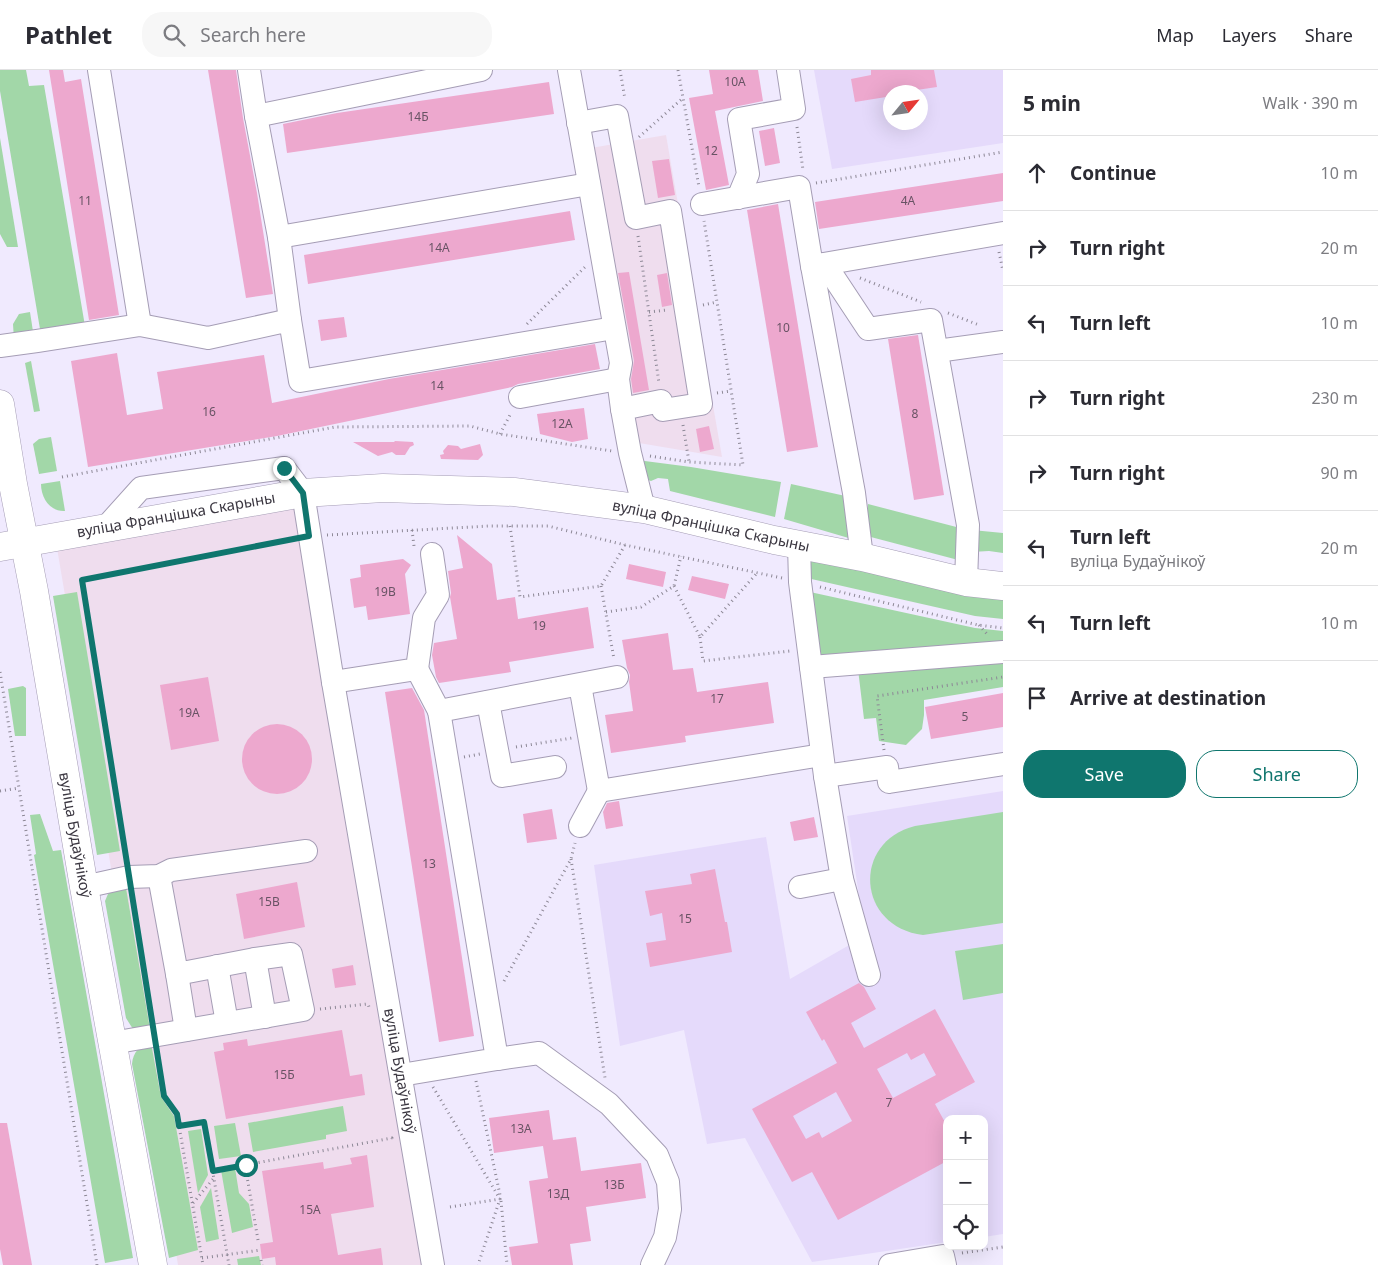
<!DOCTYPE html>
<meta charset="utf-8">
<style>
body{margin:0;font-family:"Noto Sans",sans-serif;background:#f7f7f7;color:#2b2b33}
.controls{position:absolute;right:15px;bottom:15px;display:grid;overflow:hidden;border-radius:10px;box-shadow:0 5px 20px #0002}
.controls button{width:45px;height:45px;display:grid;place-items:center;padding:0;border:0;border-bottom:1px solid #e1e1e2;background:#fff;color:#2b2b33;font:25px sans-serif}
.compass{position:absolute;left:883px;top:15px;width:45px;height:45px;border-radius:50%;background:#fff;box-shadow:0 5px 20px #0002;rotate:61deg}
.stop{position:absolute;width:15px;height:15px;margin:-11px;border:4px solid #0f766e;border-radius:50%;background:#fff}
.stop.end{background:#0f766e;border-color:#fff;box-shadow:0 1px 5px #0008}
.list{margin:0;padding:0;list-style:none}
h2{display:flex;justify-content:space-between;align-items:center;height:65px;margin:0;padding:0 20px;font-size:21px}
h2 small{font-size:16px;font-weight:400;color:#7c7c81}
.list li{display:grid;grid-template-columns:32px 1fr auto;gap:15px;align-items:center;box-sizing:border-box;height:75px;padding:0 20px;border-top:1px solid #e1e1e2}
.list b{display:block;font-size:19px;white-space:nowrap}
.list p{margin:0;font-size:16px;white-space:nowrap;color:#7c7c81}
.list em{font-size:16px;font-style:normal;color:#7c7c81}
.actions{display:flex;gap:10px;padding:15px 20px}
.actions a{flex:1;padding:11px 0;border:1px solid #0f766e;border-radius:20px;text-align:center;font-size:18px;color:#0f766e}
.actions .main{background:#0f766e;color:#fff}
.icon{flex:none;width:28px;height:28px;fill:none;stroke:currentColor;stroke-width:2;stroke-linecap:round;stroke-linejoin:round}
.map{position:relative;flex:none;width:1003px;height:1195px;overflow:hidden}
header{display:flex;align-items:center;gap:30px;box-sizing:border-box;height:70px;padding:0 25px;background:#fff;border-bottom:1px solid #e1e1e2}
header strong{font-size:24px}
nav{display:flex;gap:28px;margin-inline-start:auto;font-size:18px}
.search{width:350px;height:45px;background:#f7f7f7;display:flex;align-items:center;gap:12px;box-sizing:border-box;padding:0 18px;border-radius:20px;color:#7c7c81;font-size:19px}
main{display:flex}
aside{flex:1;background:#fff}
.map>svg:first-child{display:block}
.commercial{fill:#efddee}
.built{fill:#e5dafb;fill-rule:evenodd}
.green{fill:#a2d7a8}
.building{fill:#eda8ce;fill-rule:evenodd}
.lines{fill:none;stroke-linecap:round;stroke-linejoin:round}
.minor-casing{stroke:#a59db5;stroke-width:24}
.major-casing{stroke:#a59db5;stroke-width:29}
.path{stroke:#8d8896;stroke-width:3;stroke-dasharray:1 4;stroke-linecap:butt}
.minor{stroke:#fff;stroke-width:22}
.major{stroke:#fff;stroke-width:28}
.route{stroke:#0f766e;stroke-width:6}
.labels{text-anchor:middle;stroke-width:4.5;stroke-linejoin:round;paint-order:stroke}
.number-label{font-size:12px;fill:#685364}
.street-label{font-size:15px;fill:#3b3741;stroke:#fff}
</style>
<header>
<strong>Pathlet</strong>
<div class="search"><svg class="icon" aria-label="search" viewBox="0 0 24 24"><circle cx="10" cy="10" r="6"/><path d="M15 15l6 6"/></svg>Search here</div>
<nav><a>Map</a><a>Layers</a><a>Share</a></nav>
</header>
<main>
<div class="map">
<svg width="1003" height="1195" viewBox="0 0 1003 1195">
<rect width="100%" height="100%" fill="#f0eafe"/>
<!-- commercial -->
<g class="commercial">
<path d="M666,65L722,387L639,373L591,78Z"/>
<path d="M296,436L422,1195H178L57,478Z"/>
</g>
<!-- built -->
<g class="built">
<path d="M814,0H1003V73L832,99ZM891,22H921V52H891Z"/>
<path d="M1003,721V1164L984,1167V1049H947V1172L812,1192L745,1068L707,1074L684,960L620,976L594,795L766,767L790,909L865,866L847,746Z"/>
</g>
<!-- green -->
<g class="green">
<path d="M0,0H26L29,16L44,15L85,256L41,265L0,21Z"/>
<path d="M0,68L18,177H7L0,164Z"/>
<path d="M30,242L34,268L14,271L13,254L19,244Z"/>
<path d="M31,291L40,341L34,342L25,293Z"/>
<path d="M51,367L57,401L39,404L33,374L39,369Z"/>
<path d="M637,390L691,397L781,412L775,447L670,421L668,409L658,408L651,411L642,408Z"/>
<path d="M60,411L65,441C50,442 41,428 41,414Z"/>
<path d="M791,414L850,427L852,469L784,449Z"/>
<path d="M868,434L964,459L962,491L867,466Z"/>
<path d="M972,460L1003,463V483L989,481L971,482Z"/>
<path d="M810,486L1003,523V549L975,546L807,508Z"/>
<path d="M77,522L120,781L97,785L53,526Z"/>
<path d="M810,522L975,558L1003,561V617L924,630V645L922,659L906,675L879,671L876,648L864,649L857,591L817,589Z"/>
<path d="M23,616L26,618V666H15L8,619Z"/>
<path d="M1003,742V853L923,865C857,857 851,772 915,756Z"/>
<path d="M40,744L53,781L61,780L133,1188L105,1193L34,785L36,784L30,745Z"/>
<path d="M115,818H126L150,959L134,960L131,956L126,948L105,831L108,824Z"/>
<path d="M1003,874V923L963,930L955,881Z"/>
<path d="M151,973L161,1027L174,1046L198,1180L169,1188L132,994C133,982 140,975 151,973Z"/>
<path d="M343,1036L347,1061L326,1065V1069L253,1082L248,1053Z"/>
<path d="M235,1053L241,1086L219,1089L214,1056Z"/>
<path d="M201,1059L208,1105L198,1123L188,1061Z"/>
<path d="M235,1098L239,1123L249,1134L253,1157L232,1163L221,1100Z"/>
<path d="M211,1118L219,1169L206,1172L200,1137Z"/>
<path d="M259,1186L261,1195H238L237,1189Z"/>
</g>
<!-- building -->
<g class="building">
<path d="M49,0H63L65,12L81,9L119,245L89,250Z"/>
<path d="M208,0H236L243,48L257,123L273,224L246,228Z"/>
<path d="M709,0H758L763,31L715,41L729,115L706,120L689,28L713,24Z"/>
<path d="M871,0H934L937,17L903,22H890V25L886,26V27L855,32L851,9L871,5Z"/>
<path d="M549,12L554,44L287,83L283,54L337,43Z"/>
<path d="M774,58L780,93L765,96L759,61Z"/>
<path d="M669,89L675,125L658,128L652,91Z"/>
<path d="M1003,103V131L819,159L815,132Z"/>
<path d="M778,134L818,377L787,382L747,140Z"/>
<path d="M570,141L575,170L308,214L304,185Z"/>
<path d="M629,202L649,320L633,323L631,309L634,291L618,203Z"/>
<path d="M667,203L672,235L662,237L657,205Z"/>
<path d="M344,247L347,267L321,271L318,250Z"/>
<path d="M918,265L944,425L914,430L888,269Z"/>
<path d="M595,274L600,299L518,314L512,317L277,366L88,397L71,291L117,283L127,345L163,339L157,302L264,285L272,333L389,309Z"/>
<path d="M584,338L588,369L572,372L540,364L537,344Z"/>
<path d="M709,356L714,379L700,382L696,359Z"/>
<path d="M395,371L413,372L414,375L410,377L405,385H396L392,382L378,386L353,372H394Z"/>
<path d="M480,374L483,385L478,390L441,389L440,385L444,384L443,381L448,375L458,376L461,379Z"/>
<path d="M457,465L492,494L497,530L515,527L518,549L588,537L594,578L509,592L511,602L439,613L436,607L432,585L434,573L457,569L450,527L451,523L448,501L463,498Z"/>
<path d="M403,489L411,495L405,504L410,544L368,550L366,536L354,538L350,509L361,507L360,495Z"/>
<path d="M629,494L666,502L663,517L626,509Z"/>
<path d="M692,506L729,514L725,529L688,520Z"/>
<path d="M668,563L673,600L693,598L697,622L768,612L774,653L685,666L686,672L611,683L605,645L633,641L629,612L630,605L627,598L622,570Z"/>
<path d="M208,607L219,671L171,680L160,615Z"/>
<path d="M412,618L424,640L474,966L439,972L385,622Z"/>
<path d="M1003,623V657L931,669L925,637Z"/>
<circle cx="277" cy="689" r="35"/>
<path d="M619,731L623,756L606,759L603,742L607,733Z"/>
<path d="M552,739L557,769L527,773L523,744Z"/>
<path d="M814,747L818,767L794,771L790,752Z"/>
<path d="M715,799L725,852H727L732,882L650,897L646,873L666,870L662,843L650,846L645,821L692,814L690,804Z"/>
<path d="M297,812L305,857L244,869L236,824Z"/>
<path d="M353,895L356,915L335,918L332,899Z"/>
<path d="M859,913L864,917L876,939L851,953L864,978L935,939L975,1012L935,1034L947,1056V1091L838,1150L812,1102L792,1112L752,1039L837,993L824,969L822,971L806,942ZM907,983L911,990L924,983L936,1005L893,1028L877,999ZM836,1022L852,1051L822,1068L819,1062L806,1069L793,1046Z"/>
<path d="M342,960L350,1006L362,1004L365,1025L226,1049L214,982L224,980L223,973L247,969L248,976Z"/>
<path d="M549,1040L553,1070L576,1067L581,1101L641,1093L646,1128L586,1137L591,1171L570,1174L573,1195H512L509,1177L538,1173L529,1111L548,1108L543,1076L494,1083L489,1048Z"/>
<path d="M0,1053H7L32,1195H3L0,1179Z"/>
<path d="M367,1085L374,1137L331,1144L338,1185L381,1178L383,1195H276L275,1187L262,1189L260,1174L273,1172L262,1101L323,1092L324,1099L352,1094L350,1088Z"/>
</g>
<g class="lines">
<defs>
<g id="minor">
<path d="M99,0L140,255"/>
<path d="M249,0L256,46L279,167L290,250"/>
<path d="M569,0L621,293L618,309L622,339L630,383L644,439"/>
<path d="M256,46L481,0"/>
<path d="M578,53L617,46L636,148L670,141L701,334L663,340L661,331L622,339"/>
<path d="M738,128L748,104L739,49L794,39L788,0"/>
<path d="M702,134L799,117L812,196"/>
<path d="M279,167L589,114"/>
<path d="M825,194L868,259L931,250L968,455L966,512"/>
<path d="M0,276L37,271L140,255L208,268L290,250L300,311L614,258"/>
<path d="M937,281L1003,272"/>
<path d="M520,327L618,309"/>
<path d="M106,457L141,418L284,398L303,423L333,612L433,1195"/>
<path d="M799,475L800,512L825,706L842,809L869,905"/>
<path d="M862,487L854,423L812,196L1003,163"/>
<path d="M811,597L1003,582"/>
<path d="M417,599L439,641L617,607"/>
<path d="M333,612L417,599L424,548L438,525L432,484"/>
<path d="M580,615L599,721L822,685"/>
<path d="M488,632L502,706L555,697"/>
<path d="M825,706L887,697L889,712L1003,694"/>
<path d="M580,756L599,721"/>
<path d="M84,817L129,807L159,806L171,800L306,781"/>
<path d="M800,817L842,809"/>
<path d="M255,889L265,947"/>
<path d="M217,896L227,953"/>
<path d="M177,904L186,960"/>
<path d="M112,973L303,940L291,884L255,889L177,904L159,806"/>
<path d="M497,989L539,983L609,1034L657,1085L668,1112L670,1139L665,1167L652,1195"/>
<path d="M401,1005L497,989L439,641"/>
<path d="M890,1195L943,1186L945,1195"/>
</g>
<g id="major">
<path d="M0,334L13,414L34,521L84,817L153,1195"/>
<path d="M0,477L303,423L383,418L514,422L644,439L774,470L862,487L966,512L1003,516"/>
</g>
</defs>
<!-- minor casing -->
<use href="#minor" class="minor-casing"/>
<!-- major casing -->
<use href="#major" class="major-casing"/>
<!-- path -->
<g class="path">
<path d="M620,0L625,29"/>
<path d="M678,0L699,117"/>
<path d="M797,57L803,100"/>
<path d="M639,67L683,28"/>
<path d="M816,113L1003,82"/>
<path d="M638,166L659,313"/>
<path d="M999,182L1003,201"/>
<path d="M860,208L921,232"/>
<path d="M703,235L717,232"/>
<path d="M649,242L667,240"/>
<path d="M948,243L979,255"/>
<path d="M527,254L585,197"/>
<path d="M717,323L731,321"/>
<path d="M683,355L689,392"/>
<path d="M500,364L511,343"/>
<path d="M650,386L689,392L743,395L704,151"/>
<path d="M62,407L335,357L470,356L500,364L612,381"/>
<path d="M510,456L520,527L601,516L625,475"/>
<path d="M412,460L414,476"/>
<path d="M327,465L489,456H548L625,475L782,508"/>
<path d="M601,516L614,589"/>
<path d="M674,516L700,567L757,503"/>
<path d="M820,517L978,555L1003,558"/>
<path d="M606,542L641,537L674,516L681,486"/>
<path d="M979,555L988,565"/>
<path d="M700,567L703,591L790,581"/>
<path d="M0,602L97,1195"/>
<path d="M516,677L572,668"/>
<path d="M884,680L877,626L1003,607"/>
<path d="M464,687L480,684"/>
<path d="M0,721L19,718"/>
<path d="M126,789L82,510L291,470"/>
<path d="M571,789L605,1008"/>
<path d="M131,825L151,947"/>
<path d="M504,911L571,789L575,773"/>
<path d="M320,939L368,934L369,937"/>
<path d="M157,983L164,1026L177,1044L203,1195"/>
<path d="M476,1011L500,1125"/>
<path d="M433,1017L500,1129L478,1195"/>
<path d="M179,1057L204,1052L229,1195"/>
<path d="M213,1101L245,1095"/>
<path d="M501,1131L507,1195"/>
<path d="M193,1133L214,1108"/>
<path d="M450,1137L500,1129"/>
<path d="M258,1170L245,1095L392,1068V1070"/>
<path d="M962,1183L1003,1177"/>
<path d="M202,1188L261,1180"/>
<path d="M261,1190L262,1195"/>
</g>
<!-- minor -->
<use href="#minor" class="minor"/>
<!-- major -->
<use href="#major" class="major"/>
</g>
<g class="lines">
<!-- route -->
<path class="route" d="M246,1095L213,1101L204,1052L179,1056L177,1044L164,1026L82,510L309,466L303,423L284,398"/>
</g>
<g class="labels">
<!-- number labels -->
<g class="number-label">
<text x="735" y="16">10А</text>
<text x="418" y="51">14Б</text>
<text x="711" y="85">12</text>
<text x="85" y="135">11</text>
<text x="908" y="135">4А</text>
<text x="439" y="182">14А</text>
<text x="783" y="262">10</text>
<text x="437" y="320">14</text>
<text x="209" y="346">16</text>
<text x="915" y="348">8</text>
<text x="562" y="358">12А</text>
<text x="385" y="526">19В</text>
<text x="539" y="560">19</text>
<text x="717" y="633">17</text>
<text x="189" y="647">19А</text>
<text x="965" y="651">5</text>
<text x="429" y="798">13</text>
<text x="269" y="836">15В</text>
<text x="685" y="853">15</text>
<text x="284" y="1009">15Б</text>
<text x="889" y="1037">7</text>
<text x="521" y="1063">13А</text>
<text x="614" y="1119">13Б</text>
<text x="558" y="1128">13Д</text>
<text x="310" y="1144">15А</text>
</g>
<!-- street labels -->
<g class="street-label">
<text transform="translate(176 445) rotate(-10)" y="5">вуліца Францішка Скарыны</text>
<text transform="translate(711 456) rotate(12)" y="5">вуліца Францішка Скарыны</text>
<text transform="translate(75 765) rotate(80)" y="5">вуліца Будаўнікоў</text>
<text transform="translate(400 1001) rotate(80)" y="5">вуліца Будаўнікоў</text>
</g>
</g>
</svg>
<div class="controls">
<button>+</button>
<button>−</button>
<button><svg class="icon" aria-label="locate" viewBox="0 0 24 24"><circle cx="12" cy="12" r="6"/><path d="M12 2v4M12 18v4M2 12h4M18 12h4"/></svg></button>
</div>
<svg class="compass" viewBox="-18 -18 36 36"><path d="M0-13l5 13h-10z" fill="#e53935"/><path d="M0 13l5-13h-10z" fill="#7c7c81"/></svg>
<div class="stop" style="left:246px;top:1095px"></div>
<div class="stop end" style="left:284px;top:398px"></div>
</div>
<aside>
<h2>5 min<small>Walk · 390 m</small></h2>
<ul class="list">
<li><svg class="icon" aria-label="ahead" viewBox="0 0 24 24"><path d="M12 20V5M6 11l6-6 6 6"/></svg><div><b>Continue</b></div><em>10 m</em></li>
<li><svg class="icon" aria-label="right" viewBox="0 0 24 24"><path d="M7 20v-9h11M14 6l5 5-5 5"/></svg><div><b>Turn right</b></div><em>20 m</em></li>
<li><svg class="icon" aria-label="left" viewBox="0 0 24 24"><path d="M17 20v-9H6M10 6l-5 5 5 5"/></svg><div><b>Turn left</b></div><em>10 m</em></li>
<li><svg class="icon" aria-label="right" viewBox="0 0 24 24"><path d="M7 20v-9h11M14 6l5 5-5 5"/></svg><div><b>Turn right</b></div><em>230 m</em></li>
<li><svg class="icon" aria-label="right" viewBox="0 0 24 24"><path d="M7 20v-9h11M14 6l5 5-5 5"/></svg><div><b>Turn right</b></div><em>90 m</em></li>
<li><svg class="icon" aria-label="left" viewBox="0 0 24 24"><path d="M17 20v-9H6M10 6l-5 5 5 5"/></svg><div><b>Turn left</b><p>вуліца Будаўнікоў</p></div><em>20 m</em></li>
<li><svg class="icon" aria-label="left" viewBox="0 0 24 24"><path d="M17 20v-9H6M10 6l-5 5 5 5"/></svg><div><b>Turn left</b></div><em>10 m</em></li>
<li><svg class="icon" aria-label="arrive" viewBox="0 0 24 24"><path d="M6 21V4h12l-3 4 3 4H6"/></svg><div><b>Arrive at destination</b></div></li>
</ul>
<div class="actions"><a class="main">Save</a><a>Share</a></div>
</aside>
</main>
